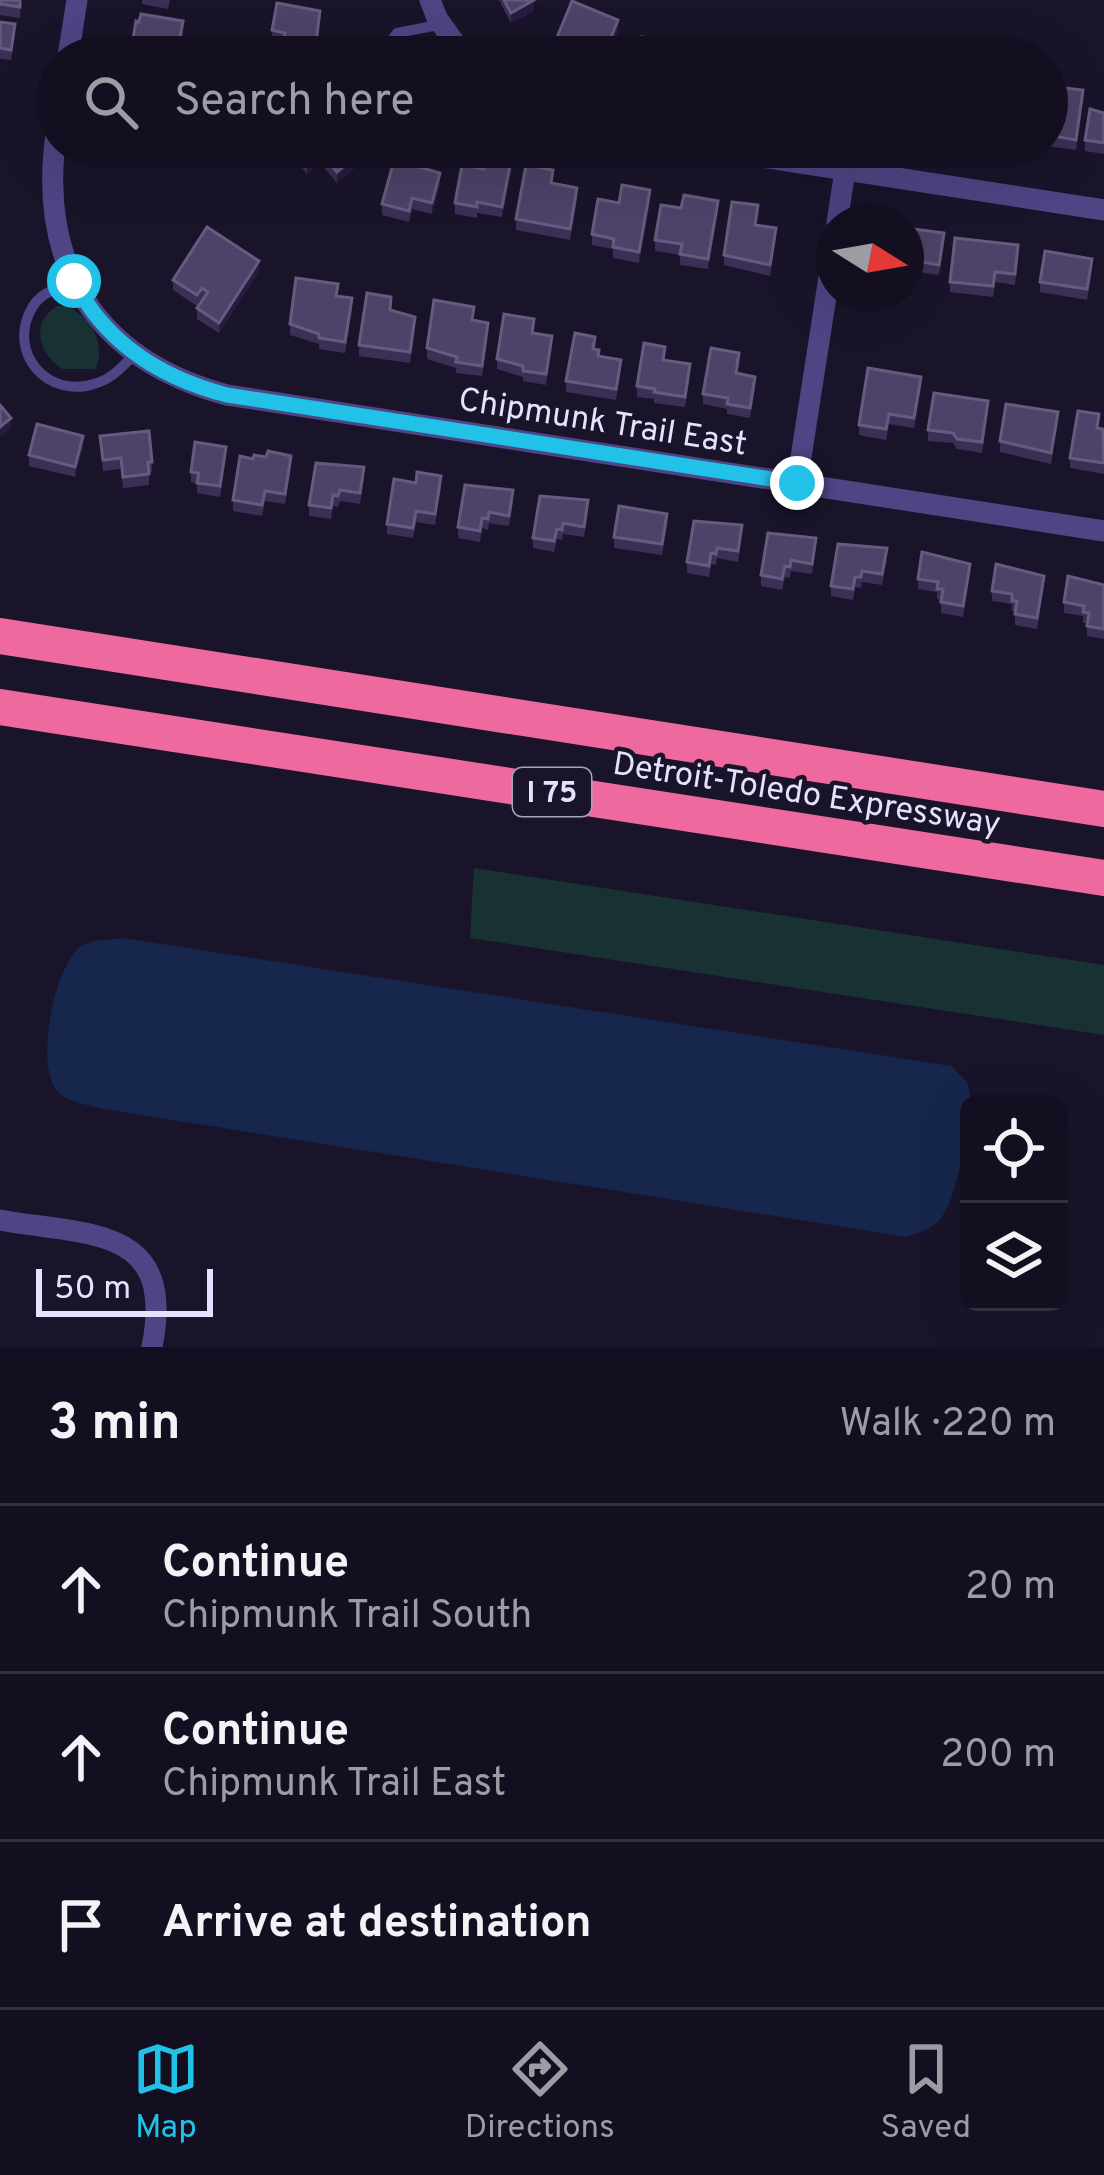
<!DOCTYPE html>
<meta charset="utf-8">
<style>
body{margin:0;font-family:Overpass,sans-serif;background:#1d1829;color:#f1f3f6}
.controls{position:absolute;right:36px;bottom:36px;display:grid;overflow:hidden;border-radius:18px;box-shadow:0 12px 48px #0002}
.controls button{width:108px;height:108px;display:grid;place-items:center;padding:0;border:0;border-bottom:3px solid #332f3e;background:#140f20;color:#f1f3f6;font:60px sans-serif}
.compass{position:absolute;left:816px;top:204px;width:108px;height:108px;border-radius:50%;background:#140f20;box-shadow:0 12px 48px #0002;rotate:101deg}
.scale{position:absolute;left:36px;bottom:30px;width:177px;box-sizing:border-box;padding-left:12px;border:6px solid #e6e1fc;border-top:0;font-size:33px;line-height:42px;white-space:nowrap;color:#e6e1fc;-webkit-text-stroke:9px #1a142a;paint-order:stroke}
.stop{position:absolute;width:36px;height:36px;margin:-27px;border:9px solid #22c1e7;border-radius:50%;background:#fff}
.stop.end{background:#22c1e7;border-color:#fff;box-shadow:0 3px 12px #0008}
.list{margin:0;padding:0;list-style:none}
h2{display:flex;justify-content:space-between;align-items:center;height:156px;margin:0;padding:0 48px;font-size:51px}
h2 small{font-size:39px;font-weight:400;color:#9d9ca5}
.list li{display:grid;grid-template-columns:78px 1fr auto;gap:36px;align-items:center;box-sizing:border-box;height:168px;padding:0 48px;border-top:3px solid #332f3e}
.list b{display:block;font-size:45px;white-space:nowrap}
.list p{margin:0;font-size:39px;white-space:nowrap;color:#9d9ca5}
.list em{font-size:39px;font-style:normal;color:#9d9ca5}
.icon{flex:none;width:66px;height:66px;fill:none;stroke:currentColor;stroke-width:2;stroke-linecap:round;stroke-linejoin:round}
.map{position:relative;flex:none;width:1104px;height:1347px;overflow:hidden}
.search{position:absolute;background:#140f20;box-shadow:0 12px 48px #0002;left:36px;right:36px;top:36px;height:132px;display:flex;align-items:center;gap:30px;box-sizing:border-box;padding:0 42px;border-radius:66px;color:#9d9ca5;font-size:45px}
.sheet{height:660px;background:#140f20}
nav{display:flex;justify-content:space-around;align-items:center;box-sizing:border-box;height:168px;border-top:3px solid #332f3e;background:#140f20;font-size:33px;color:#9d9ca5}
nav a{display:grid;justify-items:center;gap:6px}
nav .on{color:#22c1e7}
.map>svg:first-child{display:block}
.green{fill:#183234}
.water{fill:#16264d}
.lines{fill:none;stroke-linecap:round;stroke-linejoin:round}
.lane{stroke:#4d4584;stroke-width:10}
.street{stroke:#4d4584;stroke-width:21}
.highway{stroke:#ee699d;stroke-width:36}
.wall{fill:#3b2f56}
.shaded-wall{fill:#261c3d}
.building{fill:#4d4267;stroke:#655b7f;stroke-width:3}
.route{stroke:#22c1e7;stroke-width:15}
.labels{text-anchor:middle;stroke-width:9;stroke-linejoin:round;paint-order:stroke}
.shield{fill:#1a142a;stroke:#a9a4bd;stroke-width:3}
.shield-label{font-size:30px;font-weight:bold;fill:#e6e1fc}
.street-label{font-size:33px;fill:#e6e1fc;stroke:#1a142a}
</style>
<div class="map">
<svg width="1104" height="1347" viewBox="0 0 1104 1347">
<rect width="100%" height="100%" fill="#1a142a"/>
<!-- green -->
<g class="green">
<path d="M57,306C86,305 109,346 95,369H62C38,353 30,322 57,306Z"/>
<path d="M474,868L1104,965V1035L470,938Z"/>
</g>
<!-- water -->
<path class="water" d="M123,938L951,1066L967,1082L972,1104H969C969,1130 957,1198 941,1218C932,1229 920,1232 907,1237L104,1109C90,1105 69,1103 59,1093C33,1070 54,958 85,944C95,939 112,940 123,938Z"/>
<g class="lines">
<!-- lane -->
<g class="lane">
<path d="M378,57L397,33L438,25"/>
<path d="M74,282C59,287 42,292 33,306C5,352 48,401 97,383C113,378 123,366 135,354"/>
</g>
<!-- street -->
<g class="street">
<path d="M430,0L437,18L465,57"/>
<path d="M68,57L77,0"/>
<path d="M57,127C36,262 93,359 227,395L1104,531"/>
<path d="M697,147L1104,210"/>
<path d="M837,222L845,171"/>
<path d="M797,483L834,245"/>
<path d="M0,1220C90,1236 176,1225 152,1347"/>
</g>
<!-- highway -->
<g class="highway">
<path d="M0,636L1104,809"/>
<path d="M0,707L1104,878"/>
</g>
</g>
<!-- wall -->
<g class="wall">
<path d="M0,0H21L20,18L0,15Z"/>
<path d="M142,0H170L168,9L142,4Z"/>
<path d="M499,0H534V11L511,23Z"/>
<path d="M320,21L316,57H288L289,49L284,48V43L272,41V30Z"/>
<path d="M0,22L15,35L11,60L0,59Z"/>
<path d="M139,22L183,32L179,54L166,52L165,57L158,56Z"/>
<path d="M618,31L608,57H553V47Z"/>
<path d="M1047,86L1083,101L1076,150L1047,146Z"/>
<path d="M1104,113V154L1085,151V140Z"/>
<path d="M292,147H356L360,163L337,183L320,163L307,174L292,156Z"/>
<path d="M512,166L502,217L477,213V218L455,214V203L484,169Z"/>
<path d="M440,184L432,214L412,209L409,222L382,215V204Z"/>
<path d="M553,184L577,199L570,240L516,230V219Z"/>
<path d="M650,201L639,263L613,258V249L592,245V234L619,203Z"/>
<path d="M718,212L708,269L680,265V255L655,251V240Z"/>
<path d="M758,216L756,225L776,238L770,276L724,265V255Z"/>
<path d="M906,228L944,244L939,275L911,271V265L906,264Z"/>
<path d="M1018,256L1015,285L995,282L993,297L950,292V282Z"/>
<path d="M1092,270L1087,300L1040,292V282Z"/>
<path d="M259,272L219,333L197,319V308L203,299L202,298L197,306L173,290V280Z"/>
<path d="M338,297L352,309L345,353L319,349V344L290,335V324Z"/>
<path d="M391,310L415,328L410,363L359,356V345Z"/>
<path d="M474,320L488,333L482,376L456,373V368L427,359V348Z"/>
<path d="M552,347L546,385L523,381V377L497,369V359Z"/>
<path d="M595,349L599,356L621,370L616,400L566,392V381Z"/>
<path d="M665,360L690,374L685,407L654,403V399L637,397V386Z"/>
<path d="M739,364L737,374L755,388L750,418L727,414V409L703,404V394Z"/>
<path d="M921,387L914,428L889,424L886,440L859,435V425Z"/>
<path d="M988,412L982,453L957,449L953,443L928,441V430Z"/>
<path d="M1058,423L1051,464L1000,452V441Z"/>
<path d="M1099,429L1104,436V474L1070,468V458Z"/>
<path d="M100,436L152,462V472L149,473V485L123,488L121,469L103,471Z"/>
<path d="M83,447L75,477L29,466V455Z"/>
<path d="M226,457L220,497L197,493V483L191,482V472Z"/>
<path d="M266,457L291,466L285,504L265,501L262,516L233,511V500L253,459Z"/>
<path d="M364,478L360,504L340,501L338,507L333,506L331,519L309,516V505Z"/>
<path d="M441,487L435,525L416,522L413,538L387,534V524Z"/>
<path d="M513,500L509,526L489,523L488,530L482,528L480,542L458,538V527Z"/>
<path d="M588,511L584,537L563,534L562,540L557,539L554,552L533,548V538Z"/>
<path d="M667,525L662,555L614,548V537Z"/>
<path d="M742,535L738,562L717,558L716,565L711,564L709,577L687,573V562Z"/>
<path d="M816,548L812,574L791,571L790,578L785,577L782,590L761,586V575Z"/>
<path d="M887,559L882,585L862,582L861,588L855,587L853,600L831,596V586Z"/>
<path d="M970,575L963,617L941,613V600L937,599V592L918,589V579Z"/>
<path d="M1104,585V639L1087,636V623H1083V616L1064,613V602Z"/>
<path d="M1044,587L1037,629L1015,625V612L1012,611V604L992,601V591Z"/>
</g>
<!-- shaded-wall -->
<g class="shaded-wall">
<path d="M534,0V11L511,23V13Z"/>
<path d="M618,20V31L608,57H603Z"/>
<path d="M320,152V163L307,174V163Z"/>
<path d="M360,152V163L337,183V172Z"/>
<path d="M512,155V166L502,217V207Z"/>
<path d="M440,173V184L432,214V203Z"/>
<path d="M650,190V201L639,263V252Z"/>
<path d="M718,201V212L708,269V259Z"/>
<path d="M259,261V272L219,333V323Z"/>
<path d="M11,418V428L0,437V427Z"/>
<path d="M83,436V447L75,477V467Z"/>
</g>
<!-- building -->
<g class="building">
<path d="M0,0H20V7L0,4Z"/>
<path d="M504,0H534L511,13Z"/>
<path d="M572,1L618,20L603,57H585L553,47Z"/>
<path d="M277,3L320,11L314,57H288L291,38L284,37L285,33L272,30Z"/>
<path d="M141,14L183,21L179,43L166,41L165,46L158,45L156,57H130L136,21L139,22Z"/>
<path d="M0,22L15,24L11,50L0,48Z"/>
<path d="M642,37L689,44L687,57H639Z"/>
<path d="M717,48L764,55V57H716Z"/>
<path d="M1047,86L1083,90L1076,140L1047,135Z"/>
<path d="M1090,109L1104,113V143L1085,140Z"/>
<path d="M293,147H356L360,152L337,172L320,152L307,163Z"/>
<path d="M487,151L512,155L502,207L477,202V207L455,203L462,165L484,169Z"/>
<path d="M394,160L440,173L432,203L412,198L409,211L382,204Z"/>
<path d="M526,165L553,170L551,183L577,188L570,229L516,219Z"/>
<path d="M622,185L650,190L639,252L613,247L614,239L592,234L598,199L619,203Z"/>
<path d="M684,195L718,201L708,259L680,254L682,244L655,240L661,205L681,208Z"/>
<path d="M732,202L758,205L755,225L776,228L770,265L724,255Z"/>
<path d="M207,227L259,261L219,323L197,308L208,292L202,288L197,295L173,280Z"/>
<path d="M906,228L944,233L939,265L911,260L912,254H906Z"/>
<path d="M955,238L1018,245L1015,274L995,272L993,286L950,282Z"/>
<path d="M1045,251L1092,259L1087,289L1040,282Z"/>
<path d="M296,278L338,284L336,296L352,298L345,342L319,338V334L290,324Z"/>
<path d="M367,293L391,297L390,310L415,317L410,352L359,345Z"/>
<path d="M434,300L474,307L472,320L488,323L482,366L456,362L457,357L427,348Z"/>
<path d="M504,314L534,319L532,333L552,336L546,374L523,371V366L497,359Z"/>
<path d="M575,333L595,337L593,349L599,350L598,356L621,360L616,389L566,381Z"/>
<path d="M644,343L665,347L663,360L690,364L685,397L654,392L655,389L637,386Z"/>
<path d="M711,348L739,353L736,373L755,377L750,408L727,404L728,398L703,394Z"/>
<path d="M868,368L921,377L914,418L889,414L886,429L859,425Z"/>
<path d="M934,393L988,401L982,442L957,439L953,433L928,430Z"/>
<path d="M1006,404L1058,412L1051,453L1000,441Z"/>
<path d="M0,405L11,418L0,427Z"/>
<path d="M1078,411L1099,414L1097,428L1103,429L1104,463L1070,458Z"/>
<path d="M37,424L83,436L75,467L29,455Z"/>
<path d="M149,431L152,462H148L149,474L123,477L121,458L103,460L100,436Z"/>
<path d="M195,442L226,447L220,486L197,483L199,473L191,472Z"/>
<path d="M268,451L291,456L285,494L265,491L262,505L233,500L240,456L253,459L254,455L266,457Z"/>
<path d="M316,463L364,467L360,493L340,490L338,496L333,495L331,508L309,505Z"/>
<path d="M417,472L441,476L435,514L416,511L413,528L387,524L394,479L416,483Z"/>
<path d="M465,485L513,490L509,516L489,512L488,519L482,518L480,531L458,527Z"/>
<path d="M540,496L588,500L584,527L563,523L562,530L557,529L554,541L533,538Z"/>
<path d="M619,506L667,514L662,544L614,537Z"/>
<path d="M694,521L742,525L738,551L717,548L716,554L711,553L709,566L687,562Z"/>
<path d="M768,533L816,538L812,564L791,560L790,567L785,566L782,579L761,575Z"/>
<path d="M838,544L887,548L882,574L862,571L861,577H855L853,589L831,586Z"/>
<path d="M922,552L970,564L963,606L941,602L943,589H937L938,582L918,579Z"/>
<path d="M996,564L1044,576L1037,618L1015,614L1017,601H1012V594L992,591Z"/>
<path d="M1068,576L1104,585V629L1087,626L1089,613L1083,612L1084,606L1064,602Z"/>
</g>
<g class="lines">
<!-- route -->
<path class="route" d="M74,281C106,344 161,378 227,395L797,483"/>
</g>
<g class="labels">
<!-- shield labels -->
<rect class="shield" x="513" y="768" width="78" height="48" rx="9"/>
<g class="shield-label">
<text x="552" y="802">I 75</text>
</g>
<!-- street labels -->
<g class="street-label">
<text transform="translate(603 420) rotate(9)" y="12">Chipmunk Trail East</text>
<text transform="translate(807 792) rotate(9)" y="12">Detroit-Toledo Expressway</text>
</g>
</g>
</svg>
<div class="controls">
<button><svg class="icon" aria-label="locate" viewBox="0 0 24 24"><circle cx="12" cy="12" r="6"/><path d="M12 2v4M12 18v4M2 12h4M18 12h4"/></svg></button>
<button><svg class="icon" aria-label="layers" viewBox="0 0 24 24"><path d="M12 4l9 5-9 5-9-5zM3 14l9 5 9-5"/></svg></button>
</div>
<svg class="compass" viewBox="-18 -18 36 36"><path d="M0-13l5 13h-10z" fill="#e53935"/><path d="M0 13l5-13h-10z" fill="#9d9ca5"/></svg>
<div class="scale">50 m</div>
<div class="stop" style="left:74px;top:281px"></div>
<div class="stop end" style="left:797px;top:483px"></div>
<div class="search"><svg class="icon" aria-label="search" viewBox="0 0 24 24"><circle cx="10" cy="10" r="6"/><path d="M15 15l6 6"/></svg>Search here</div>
</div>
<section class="sheet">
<h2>3 min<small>Walk · 220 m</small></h2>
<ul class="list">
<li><svg class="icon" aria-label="ahead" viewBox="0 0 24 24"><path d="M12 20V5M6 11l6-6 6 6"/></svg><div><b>Continue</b><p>Chipmunk Trail South</p></div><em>20 m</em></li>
<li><svg class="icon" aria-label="ahead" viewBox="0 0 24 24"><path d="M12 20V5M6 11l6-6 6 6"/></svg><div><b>Continue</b><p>Chipmunk Trail East</p></div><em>200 m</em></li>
<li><svg class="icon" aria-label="arrive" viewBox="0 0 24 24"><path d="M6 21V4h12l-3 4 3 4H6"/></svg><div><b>Arrive at destination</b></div></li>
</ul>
</section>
<nav>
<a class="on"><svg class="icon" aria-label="map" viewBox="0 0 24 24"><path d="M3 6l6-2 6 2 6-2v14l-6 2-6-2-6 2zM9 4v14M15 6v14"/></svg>Map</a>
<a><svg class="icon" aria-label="directions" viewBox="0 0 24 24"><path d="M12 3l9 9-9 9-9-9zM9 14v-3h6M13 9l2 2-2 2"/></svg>Directions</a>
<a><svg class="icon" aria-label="saved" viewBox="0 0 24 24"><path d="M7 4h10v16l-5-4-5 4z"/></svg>Saved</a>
</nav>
